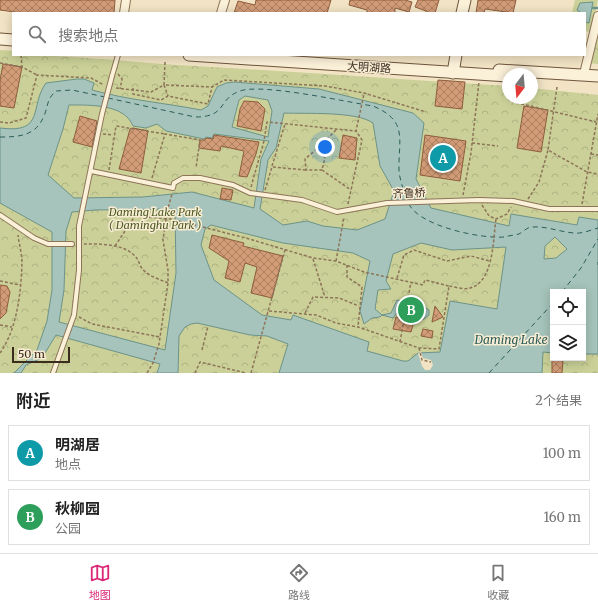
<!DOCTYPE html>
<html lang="zh">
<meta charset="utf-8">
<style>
body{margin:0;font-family:Merriweather,"Noto Sans SC",serif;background:#f6f6f6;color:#222}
.controls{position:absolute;right:12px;bottom:12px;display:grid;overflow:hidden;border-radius:0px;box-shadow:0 2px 10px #0003}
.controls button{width:36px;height:36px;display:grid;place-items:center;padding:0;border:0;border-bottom:1px solid #e0e0e0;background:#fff;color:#222;font:20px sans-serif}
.compass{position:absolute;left:502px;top:68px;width:36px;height:36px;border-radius:50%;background:#fff;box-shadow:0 2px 10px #0003;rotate:196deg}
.scale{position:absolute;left:12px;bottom:10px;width:58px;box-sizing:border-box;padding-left:4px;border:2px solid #3c2c1e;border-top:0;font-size:11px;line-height:14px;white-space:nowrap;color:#3c2c1e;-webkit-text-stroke:3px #f8edd4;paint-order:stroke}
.you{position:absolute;left:325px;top:147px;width:14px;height:14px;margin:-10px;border:3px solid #fff;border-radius:50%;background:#1a73e8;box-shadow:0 0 0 6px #1a73e833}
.badge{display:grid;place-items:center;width:26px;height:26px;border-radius:50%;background:#db2777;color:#fff;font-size:13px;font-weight:700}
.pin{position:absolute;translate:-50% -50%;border:2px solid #fff;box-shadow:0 1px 4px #0006}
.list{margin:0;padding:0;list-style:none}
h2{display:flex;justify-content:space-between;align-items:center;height:52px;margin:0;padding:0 16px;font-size:17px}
h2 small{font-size:13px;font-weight:400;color:#767676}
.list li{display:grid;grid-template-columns:26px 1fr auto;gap:12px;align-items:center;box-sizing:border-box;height:56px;margin:0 8px 8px;padding:0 8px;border:1px solid #e0e0e0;border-radius:0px}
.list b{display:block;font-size:15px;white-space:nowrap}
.list p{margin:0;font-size:13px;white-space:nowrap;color:#767676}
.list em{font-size:13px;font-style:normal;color:#767676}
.icon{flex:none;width:22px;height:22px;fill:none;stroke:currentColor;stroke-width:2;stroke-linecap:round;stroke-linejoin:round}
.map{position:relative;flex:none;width:598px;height:373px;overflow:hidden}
.search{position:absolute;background:#fff;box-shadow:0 2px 10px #0003;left:12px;right:12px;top:12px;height:44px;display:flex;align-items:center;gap:10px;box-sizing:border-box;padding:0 14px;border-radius:0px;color:#767676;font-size:15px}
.sheet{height:180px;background:#fff}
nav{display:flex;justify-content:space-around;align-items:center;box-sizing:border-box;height:56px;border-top:1px solid #e0e0e0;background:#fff;font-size:11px;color:#767676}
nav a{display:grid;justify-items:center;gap:2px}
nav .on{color:#db2777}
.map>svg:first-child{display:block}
.forest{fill:url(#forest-crowns);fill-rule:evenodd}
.garden{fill:#cad097}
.water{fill:#a6c4bb;stroke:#6c9389;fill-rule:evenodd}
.pier{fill:#f1e3c4}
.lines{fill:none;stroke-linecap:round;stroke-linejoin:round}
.stream{stroke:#6c9389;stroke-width:2.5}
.ferry{stroke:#2c5d59;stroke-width:1;stroke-dasharray:5 4;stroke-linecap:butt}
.building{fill:url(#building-cross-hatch);stroke:#8e5d3d}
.service-casing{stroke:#8d7459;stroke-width:6}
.minor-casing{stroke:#8d7459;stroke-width:10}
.secondary-casing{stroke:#6f553c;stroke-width:13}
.path{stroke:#8d7459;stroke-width:1.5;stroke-dasharray:3 2;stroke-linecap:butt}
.service{stroke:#fbf0d8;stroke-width:4}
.minor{stroke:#fbf0d8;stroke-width:8}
.secondary{stroke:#fbf0d8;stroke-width:11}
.service-bridge-casing{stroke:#8d7459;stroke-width:6;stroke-linecap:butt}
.service-bridge{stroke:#fbf0d8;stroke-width:4}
.labels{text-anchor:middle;stroke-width:3;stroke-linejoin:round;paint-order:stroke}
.street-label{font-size:11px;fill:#3c2c1e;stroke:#f8edd4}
.park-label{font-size:11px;font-style:italic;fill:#4c5a23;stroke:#f8edd4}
.water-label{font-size:12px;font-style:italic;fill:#2c5d59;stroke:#f8edd4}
</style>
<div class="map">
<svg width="598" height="373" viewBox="0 0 598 373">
<defs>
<pattern id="forest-crowns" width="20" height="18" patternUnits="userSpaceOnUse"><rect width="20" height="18" fill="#cad097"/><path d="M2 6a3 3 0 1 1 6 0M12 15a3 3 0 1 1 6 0" fill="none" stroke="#aeb382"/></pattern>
<pattern id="building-cross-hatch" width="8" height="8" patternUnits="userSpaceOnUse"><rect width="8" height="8" fill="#d29c77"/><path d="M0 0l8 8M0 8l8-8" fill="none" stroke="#ac7f61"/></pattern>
</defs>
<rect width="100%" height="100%" fill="#f1e3c4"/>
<!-- forest -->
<g class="forest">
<path d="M598,26V64L588,63Z"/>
<path d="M0,50L13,51V55C68,55 122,61 176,65C287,71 397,79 508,86V98H532V88L598,95V373H0ZM553,292H583V358H553Z"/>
</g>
<!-- garden -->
<path class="garden" d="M575,0H598L591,32L585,31V13H572Z"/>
<!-- water -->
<g class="water">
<path d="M593,2L589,23L585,22V13H581L577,10L580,3Z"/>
<path d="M77,79H84L94,83L92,90C128,100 165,103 201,110L208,106L217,87L226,83L234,82L319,89L413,113L424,123L416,179L431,208L509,226L511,214L577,225L579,217L598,220V354H583V292H553V353L543,352L542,373H279L288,344L267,336L250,335L197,323L191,324L185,327L179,336L178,373H157L160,364L56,335L42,358L26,365L21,373H14L37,350L47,321L52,290V232L0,203V128C46,134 29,106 46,83ZM245,96L268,100L272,111L268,137L232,127L239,100ZM69,105C86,105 115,104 128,118C130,120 132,124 133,126L146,128L157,124L166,131L204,139L206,137L212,138L214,134L269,141L261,159L254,208L192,192L143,197L74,198L48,175L63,129ZM284,113C306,114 356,111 373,123L380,166L394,191L385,219L357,230L323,226L307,221L283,225L260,209L268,160L276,148ZM175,209L176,273L165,350L59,322L64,290L66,231L72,212L95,210ZM211,225L283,243L353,253L370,261L360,311L364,324L372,318L380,317L382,315L393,318L401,308L413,311L416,319H424L429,315V310L420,304L397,300L391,313L382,315L375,309L378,290L391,289L386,281L393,254L421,243L452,250L506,247L497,309L450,301L440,352L418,353L408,361H403L367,351L369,342L293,315L291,320L262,315L214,280L201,245L205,229ZM555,237L567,249L556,258L544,259L545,246Z"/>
</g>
<!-- pier -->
<path class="pier" d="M421,352L423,358L431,360L433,365L430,370H425L422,366L418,353Z"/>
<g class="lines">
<!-- stream -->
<path class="stream" d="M593,8H598"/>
<!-- ferry -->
<g class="ferry">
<path d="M108,98L195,117C228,117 217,99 240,91C262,83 346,102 373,106C409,121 398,140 399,171C400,181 404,192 408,201"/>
<path d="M0,137C19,137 36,136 44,116C49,104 46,100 56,91L72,90L105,97"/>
<path d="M409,204C419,226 481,239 504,237C508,236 514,235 519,234C523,232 527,227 532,227C547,226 560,232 574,233C582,234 591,230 598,228"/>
<path d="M598,262V265"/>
<path d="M562,292L581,268L598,239"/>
<path d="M489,373L553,303"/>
</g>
</g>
<!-- building -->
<g class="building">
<path d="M0,0H115L114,13H22L0,10Z"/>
<path d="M256,0H331L327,13H234L238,1L255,5Z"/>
<path d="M350,0H405L412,2L409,12L395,8V13H367V10L349,5Z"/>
<path d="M418,0H439L435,13H426V11L415,7Z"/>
<path d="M478,0H516L513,13L485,9L484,13H476Z"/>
<path d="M3,64L22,67L14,108L0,106V80Z"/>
<path d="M438,80L465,82L462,109L435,106Z"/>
<path d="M244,101L258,102L265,109L261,131L237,126L240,109Z"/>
<path d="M524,106L548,110L541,152L517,148Z"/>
<path d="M80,116L97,121L92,147L73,142Z"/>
<path d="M133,128L148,131L141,173L119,169L130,129Z"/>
<path d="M214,135L259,142L256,154L247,177L239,176L244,151L221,146L220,151L199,148L200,140H205L206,138L213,139Z"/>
<path d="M343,135L357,138L355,160L339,158Z"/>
<path d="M425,135L466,141L460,181L420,175Z"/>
<path d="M222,188L233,190L231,200L220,199Z"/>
<path d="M212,235L244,243L243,246L283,256L272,298L251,293L257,267L245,263L240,282L225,278L229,261L209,248Z"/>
<path d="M0,285L7,286L10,292L6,313L0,319Z"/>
<path d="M435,306L443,317L432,322Z"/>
<path d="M396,317L414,321L411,332L393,329Z"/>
<path d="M423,329L433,331L432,338L421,336Z"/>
<path d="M552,359L563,360L562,373H552Z"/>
</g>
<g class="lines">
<defs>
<g id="service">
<path d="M112,76L118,55"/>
<path d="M91,171L173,188L174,183L183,178H200L233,185L250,193L302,200L337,212L387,203L479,200L513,201L549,209H598"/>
<path d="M0,215L34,238L48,244H72"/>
<path d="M53,373L74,315L79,270V226L102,114"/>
</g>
<g id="minor">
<path d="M124,13L126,0"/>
<path d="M221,13L225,0"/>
<path d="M584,74L598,16"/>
</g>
<g id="secondary">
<path d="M462,13L465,0"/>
<path d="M0,39L13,40"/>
<path d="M189,55L508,76"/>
<path d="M499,70L598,76"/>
<path d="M453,73L456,55"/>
</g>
</defs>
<!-- service casing -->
<use href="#service" class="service-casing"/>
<!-- minor casing -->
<use href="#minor" class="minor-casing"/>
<!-- secondary casing -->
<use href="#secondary" class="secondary-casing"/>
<!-- path -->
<g class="path">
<path d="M21,55L22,67L37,75"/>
<path d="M165,62L164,85L212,87"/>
<path d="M0,63L22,67"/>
<path d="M118,74L122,79L120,89"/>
<path d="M504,85L505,93L508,97"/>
<path d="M557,87L548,150L587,172L598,174"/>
<path d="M116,88L151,92L164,85L168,96"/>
<path d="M133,88V94L161,100L168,96L208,104L212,87L224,80L325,86L364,93L426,112"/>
<path d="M508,98L510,101L596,122"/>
<path d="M0,122L9,123L26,118L37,75L91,78L104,85"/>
<path d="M336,130L318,148L325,158L322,170L351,190"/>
<path d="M103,134L113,135"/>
<path d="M472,143L498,146"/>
<path d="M317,149L305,159L306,170H322"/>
<path d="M591,154L598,155"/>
<path d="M272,166L285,124"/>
<path d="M109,170L116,126L165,134"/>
<path d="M152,178L165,134L200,140L196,168"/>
<path d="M251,187L264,141L267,122L356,131"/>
<path d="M265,190L272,167L306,170"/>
<path d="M463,195L471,153L479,82"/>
<path d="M528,199L539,182L548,150"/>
<path d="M348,204L362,140L356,131L364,94"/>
<path d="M582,204L598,114"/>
<path d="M482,205L489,216L496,219L507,214L511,207"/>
<path d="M84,244C100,244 122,243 135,256C138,259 139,263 141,267C147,276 159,279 168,283"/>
<path d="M115,246L135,216L171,219L246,238L313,258L336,261L364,272L423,285L425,280L449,286"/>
<path d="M313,259L325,297"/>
<path d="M336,261L344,217"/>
<path d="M347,265V277L362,287L358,327"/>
<path d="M397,278L404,255L414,250L447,261L471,256L490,261"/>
<path d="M0,281L20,285"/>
<path d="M269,311L316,315L336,323L358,327L419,348L439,349L449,286C455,287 464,290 470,288C494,282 493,239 496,219"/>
<path d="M305,313L313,297L339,298L359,306"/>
<path d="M79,317L92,324L160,337"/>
<path d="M0,325L12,327"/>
<path d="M400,342L411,282"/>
<path d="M419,348L422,360L431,362"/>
<path d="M202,350L208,326"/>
<path d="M0,353C17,329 21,293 22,263C22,254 19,244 18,235"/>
<path d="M147,373L153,363L159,344L168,283V270L163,240L167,212L172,194"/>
<path d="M195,373L200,362L246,373"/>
<path d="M251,373L285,250"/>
</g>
<!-- service -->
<use href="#service" class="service"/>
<!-- minor -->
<use href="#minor" class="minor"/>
<!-- secondary -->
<use href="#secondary" class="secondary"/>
<defs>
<path id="service-bridge" d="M102,114L112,76"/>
</defs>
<!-- service-bridge casing -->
<use href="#service-bridge" class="service-bridge-casing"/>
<!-- service-bridge -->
<use href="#service-bridge" class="service-bridge"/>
</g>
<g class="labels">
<!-- street labels -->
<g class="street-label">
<text transform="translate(369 67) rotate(4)" y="4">大明湖路</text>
<text transform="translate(409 193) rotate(-3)" y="4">齐鲁桥</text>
</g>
<!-- park labels -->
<g class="park-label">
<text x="155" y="216">Daming Lake Park<tspan x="155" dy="13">( Daminghu Park )</tspan></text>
</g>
<!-- water labels -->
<g class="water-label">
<text x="511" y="344">Daming Lake</text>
</g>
</g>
</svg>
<div class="controls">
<button><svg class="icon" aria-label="locate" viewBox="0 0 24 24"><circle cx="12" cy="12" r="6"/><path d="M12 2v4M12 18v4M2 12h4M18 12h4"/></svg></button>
<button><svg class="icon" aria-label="layers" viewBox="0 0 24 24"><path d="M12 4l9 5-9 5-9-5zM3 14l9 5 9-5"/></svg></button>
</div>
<svg class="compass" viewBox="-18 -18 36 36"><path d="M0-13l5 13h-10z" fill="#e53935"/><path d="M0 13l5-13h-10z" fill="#767676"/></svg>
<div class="scale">50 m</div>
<div class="you"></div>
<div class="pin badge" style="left:443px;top:158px;background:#0f9aa8">A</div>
<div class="pin badge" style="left:411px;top:310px;background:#2e9e5b">B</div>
<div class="search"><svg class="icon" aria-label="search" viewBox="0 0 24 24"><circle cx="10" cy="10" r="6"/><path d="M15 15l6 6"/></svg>搜索地点</div>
</div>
<section class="sheet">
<h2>附近<small>2个结果</small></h2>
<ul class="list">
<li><span class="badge" style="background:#0f9aa8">A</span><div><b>明湖居</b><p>地点</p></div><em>100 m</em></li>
<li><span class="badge" style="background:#2e9e5b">B</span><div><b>秋柳园</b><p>公园</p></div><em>160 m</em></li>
</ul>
</section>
<nav>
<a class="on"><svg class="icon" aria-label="map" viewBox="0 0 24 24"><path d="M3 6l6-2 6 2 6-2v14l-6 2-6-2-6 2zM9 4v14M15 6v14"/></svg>地图</a>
<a><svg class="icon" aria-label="directions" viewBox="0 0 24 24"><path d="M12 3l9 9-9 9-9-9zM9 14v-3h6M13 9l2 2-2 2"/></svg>路线</a>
<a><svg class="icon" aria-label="saved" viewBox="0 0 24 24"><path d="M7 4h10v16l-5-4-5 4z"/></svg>收藏</a>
</nav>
